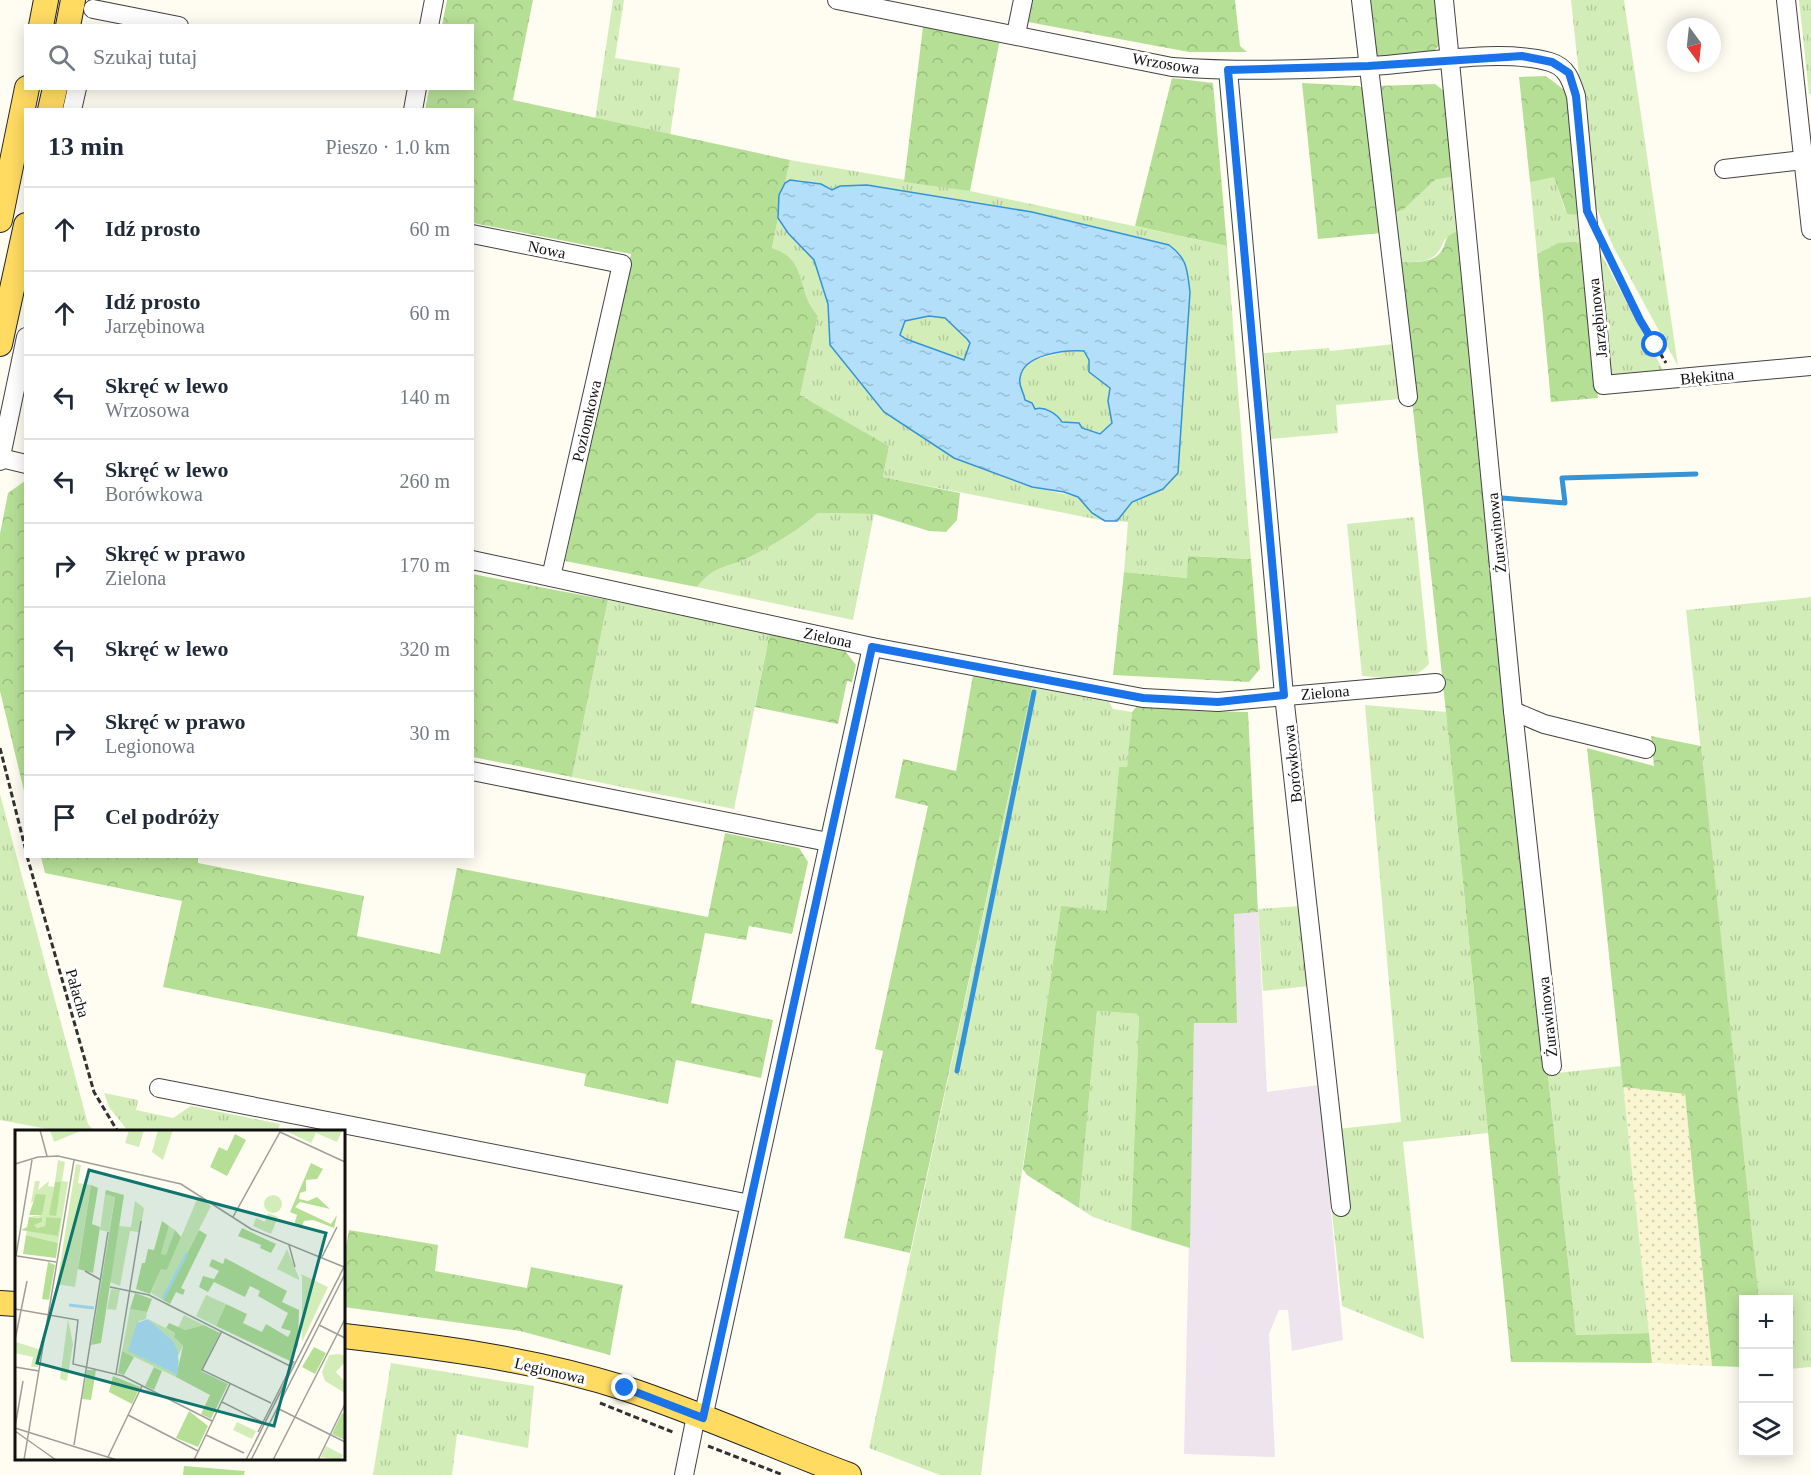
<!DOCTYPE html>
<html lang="pl">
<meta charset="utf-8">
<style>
body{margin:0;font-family:Georgia,serif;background:#f6f6f7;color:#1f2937}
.controls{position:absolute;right:18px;bottom:18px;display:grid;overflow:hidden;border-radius:0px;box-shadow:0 3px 15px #0003}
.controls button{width:54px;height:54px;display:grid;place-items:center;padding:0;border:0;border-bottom:2px solid #e0e1e3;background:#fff;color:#1f2937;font:30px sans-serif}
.compass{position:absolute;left:1667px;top:18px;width:54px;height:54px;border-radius:50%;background:#fff;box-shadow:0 3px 15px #0003;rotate:165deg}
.stop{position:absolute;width:18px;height:18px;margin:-14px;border:4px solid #1a73e8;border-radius:50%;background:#fff}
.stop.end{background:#1a73e8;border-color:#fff;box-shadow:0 2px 6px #0008}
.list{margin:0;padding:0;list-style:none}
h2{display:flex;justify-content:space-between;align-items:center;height:78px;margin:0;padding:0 24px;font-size:26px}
h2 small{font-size:20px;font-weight:400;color:#747a83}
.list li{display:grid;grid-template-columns:39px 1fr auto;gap:18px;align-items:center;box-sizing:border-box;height:84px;padding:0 24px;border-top:2px solid #e0e1e3}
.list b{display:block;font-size:22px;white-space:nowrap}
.list p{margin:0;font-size:20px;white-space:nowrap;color:#747a83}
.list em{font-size:20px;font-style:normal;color:#747a83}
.icon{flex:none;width:33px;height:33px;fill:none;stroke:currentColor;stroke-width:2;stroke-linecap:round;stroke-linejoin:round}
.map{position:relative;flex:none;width:1811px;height:1475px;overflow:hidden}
.search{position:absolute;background:#fff;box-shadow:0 3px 15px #0003;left:24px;top:24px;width:450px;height:66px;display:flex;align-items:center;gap:15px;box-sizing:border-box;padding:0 21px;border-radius:0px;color:#747a83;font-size:22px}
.panel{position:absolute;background:#fff;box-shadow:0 3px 15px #0003;left:24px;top:108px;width:450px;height:750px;border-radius:0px}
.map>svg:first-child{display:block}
.industrial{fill:#ede4ee}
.farmland{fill:url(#farmland-dots)}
.grass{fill:url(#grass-tufts)}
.forest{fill:url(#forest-crowns)}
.water{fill:url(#water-ripples);stroke:#3494d7;stroke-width:1.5;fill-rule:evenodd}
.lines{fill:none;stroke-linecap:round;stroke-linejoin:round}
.stream{stroke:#3494d7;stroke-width:5}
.minor-casing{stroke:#434343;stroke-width:20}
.major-casing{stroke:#212121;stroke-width:26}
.path{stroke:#323232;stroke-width:3;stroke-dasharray:6 3;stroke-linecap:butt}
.minor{stroke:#fff;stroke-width:18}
.major{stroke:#ffdb62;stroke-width:24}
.route{stroke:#1a73e8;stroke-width:8}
.labels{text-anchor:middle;stroke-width:6;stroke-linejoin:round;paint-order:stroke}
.street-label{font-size:16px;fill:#101010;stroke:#fff}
.inset-river{fill:none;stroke:#b3dffa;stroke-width:3}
.inset-road{fill:none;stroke:#9f9e98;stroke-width:1.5}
.view{fill:#0f766e;fill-opacity:0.15;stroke:#0f766e;stroke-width:3}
.inset-edge{fill:none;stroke:#101010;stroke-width:3}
</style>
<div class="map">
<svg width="1811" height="1475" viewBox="0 0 1811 1475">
<defs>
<pattern id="farmland-dots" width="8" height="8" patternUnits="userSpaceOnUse" patternTransform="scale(1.5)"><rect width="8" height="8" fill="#f8f5d0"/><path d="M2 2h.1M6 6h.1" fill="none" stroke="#d4d1b2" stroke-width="1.8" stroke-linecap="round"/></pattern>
<pattern id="grass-tufts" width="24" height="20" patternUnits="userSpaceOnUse" patternTransform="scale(1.5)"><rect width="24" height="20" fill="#d3edb8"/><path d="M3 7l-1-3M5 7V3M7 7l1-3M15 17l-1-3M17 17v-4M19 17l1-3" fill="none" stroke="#b4ca9d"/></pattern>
<pattern id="forest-crowns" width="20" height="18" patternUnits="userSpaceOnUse" patternTransform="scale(1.5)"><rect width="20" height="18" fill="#b6df96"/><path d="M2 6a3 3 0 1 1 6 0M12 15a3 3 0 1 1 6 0" fill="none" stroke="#9bbe80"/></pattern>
<pattern id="water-ripples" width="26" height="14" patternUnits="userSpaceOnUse" patternTransform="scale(1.5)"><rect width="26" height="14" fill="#b3dffa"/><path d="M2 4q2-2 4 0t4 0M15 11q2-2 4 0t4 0" fill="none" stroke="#99bed5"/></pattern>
</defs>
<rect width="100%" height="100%" fill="#fffdf2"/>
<!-- industrial -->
<path class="industrial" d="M1258,912L1267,1092L1319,1085L1343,1340L1292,1351L1288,1310H1279L1269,1334L1275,1457L1184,1454L1194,1023L1236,1022L1234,913Z"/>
<!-- farmland -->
<path class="farmland" d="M1623,1087L1685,1093L1712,1366L1652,1363Z"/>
<!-- grass -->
<g class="grass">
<path d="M613,0H624L615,58L680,68L670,136L595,119Z"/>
<path d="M1571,0H1624L1678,366L1613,246L1592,198Z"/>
<path d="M1799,0H1811V94H1809Z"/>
<path d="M790,160L970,191L1227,246L1251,559L1189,556L1188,578L1124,572L1128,522L1117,521L1132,502L1164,489L1169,245L1032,212L867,185L840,186L833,190C817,189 801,173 785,183Z"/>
<path d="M1455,176L1460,231L1444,240C1436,265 1419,262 1397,262L1392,213L1403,210L1435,180Z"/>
<path d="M1548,176L1554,177L1565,210L1580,215L1583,243H1558L1537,254L1530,182Z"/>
<path d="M778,218L788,233L814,260L828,304L830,345L851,369L1002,473L1032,487L1078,497L1091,513L1105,521L883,477L889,446L800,395L818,316C795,290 809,259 772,248Z"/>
<path d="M1601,254L1663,370L1607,375L1595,273Z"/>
<path d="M929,316L945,318L967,339L970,343L964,360L906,339L900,335L905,321Z"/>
<path d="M1394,344L1400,399L1336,405L1338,433L1271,439L1264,353L1329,348L1330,351Z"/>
<path d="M1084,351L1089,360V372L1110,388L1108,401L1112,423L1100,434L1082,428L1079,423L1067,424L1055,416L1035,409L1025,400L1019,381L1020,374L1029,361L1064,352Z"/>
<path d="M818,513L874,514L853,620L697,587C717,563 727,569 752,556C774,544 799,530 818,513Z"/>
<path d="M1414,517L1429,664C1412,684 1385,677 1362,676L1347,524Z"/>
<path d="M1811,597V1367L1789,1369L1788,1300L1759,1299L1686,610Z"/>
<path d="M608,600L770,632L734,809L572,777Z"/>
<path d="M1032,687L1109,702L1113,709L1132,712L1127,768L1119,767L1106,912L1061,907L999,1328L981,1475H940L869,1448Z"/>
<path d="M1365,705L1446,712L1488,1133L1403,1142L1424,1339L1342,1306L1332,1213L1346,1211L1338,1129L1401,1122Z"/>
<path d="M0,794L88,1124L94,1131H58L0,1120Z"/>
<path d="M1300,906L1309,986L1263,991L1258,909Z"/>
<path d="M1097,1011L1139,1014L1131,1230L1093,1217L1079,1208Z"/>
<path d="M1621,1066L1649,1333L1576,1335L1548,1074Z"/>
<path d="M104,1093L138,1100L136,1110L173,1118L191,1106L280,1124L278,1131H128L109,1107Z"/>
<path d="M391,1363L534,1386L528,1448L457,1434L452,1475H373Z"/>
</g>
<!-- forest -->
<g class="forest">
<path d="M447,0H533L513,100L790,160L785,183L779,195L778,218L772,248C809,259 795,290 818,316L800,395L889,446L883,477L960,493L957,520L946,532L929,531L874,514L818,513C799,530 775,544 752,556C727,569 717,563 697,587L565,561L631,254L473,223L472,110H425L429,89L472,88V26L442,25Z"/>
<path d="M1033,0H1235L1240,46L1247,52H1189L1028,22Z"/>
<path d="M1368,0H1438L1442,41L1432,54L1374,57Z"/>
<path d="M923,27L1000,39L970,191L904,182Z"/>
<path d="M1546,76L1568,93L1580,215L1567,214L1554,177L1530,182L1519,77Z"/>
<path d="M1172,78L1213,83L1227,246L1135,226Z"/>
<path d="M1302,83L1359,86L1366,91L1381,233L1318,239Z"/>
<path d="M1435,84L1448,94L1455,176L1435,180L1403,210L1392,213L1377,86Z"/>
<path d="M1460,231L1484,481L1576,1335L1649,1333L1652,1363L1511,1362L1446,712L1397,262C1411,262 1429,264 1439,254C1449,244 1441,235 1460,231Z"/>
<path d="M1573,242L1583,243L1598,398L1551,402L1537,254L1558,243Z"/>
<path d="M25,481H26L25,795L0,691V534L8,493Z"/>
<path d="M1188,556L1251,559L1260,669L1249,682L1113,675L1124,572L1187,578Z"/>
<path d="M472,574L608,600L572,777L473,757Z"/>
<path d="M770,632L842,647L856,665L852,682L847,681L838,724L755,707Z"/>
<path d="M973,675L1032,687L910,1253L844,1238L883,1051L875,1049L928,806L895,798L903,759L956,771Z"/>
<path d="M1138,705L1198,711L1248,712L1258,912L1234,914L1237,1023H1194L1190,1248L1131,1230L1139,1014L1097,1011L1079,1208L1027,1175L1023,1169L1061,906L1106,911L1119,767H1127L1132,712Z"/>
<path d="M1651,736L1701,746L1759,1299L1744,1300L1743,1367L1712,1366L1685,1094L1623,1087L1587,748L1654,766Z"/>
<path d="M725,833L799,848L808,862L792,934L749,926L746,940L705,933L691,1003L773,1020L761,1078L676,1060L668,1104L584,1086L586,1074L163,987L182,901L45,873L41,857H198V863L364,896L357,936L440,954L457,868L708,917Z"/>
<path d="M349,1230L438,1245L435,1271L527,1288L531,1267L623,1285L610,1355L520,1331L344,1307V1258Z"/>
<path d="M184,1466L245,1471L244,1475H183Z"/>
</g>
<!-- water -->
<path class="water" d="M790,180L821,184L832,190L840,186L867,185L1032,212L1169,245C1188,259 1187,270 1190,292L1178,473L1163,489L1132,502L1117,521H1105L1092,513L1078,497L1064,492L1032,487L954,458L884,412L830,345L828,304L814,260L788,233L778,218L779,195L785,183ZM929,316L945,318L967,339L970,343L964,360L906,339L900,335L905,321ZM1084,351L1089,360V372L1110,388L1108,401L1112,423L1100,434L1082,428L1079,423L1062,422C1057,414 1045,406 1035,409L1032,403L1025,400C1024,392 1018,386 1020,378C1023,354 1065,350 1084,351Z"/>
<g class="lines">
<!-- stream -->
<g class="stream">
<path d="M1502,498L1565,503L1562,478L1696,474"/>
<path d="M957,1071L1034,692"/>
</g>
<defs>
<g id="minor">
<path d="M837,0L1172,67C1242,72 1315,70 1386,65C1433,61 1506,49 1550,62C1567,67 1571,80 1576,96L1603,385L1811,366"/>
<path d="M1361,0L1408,397"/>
<path d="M1444,0L1513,711L1552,1066"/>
<path d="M1786,0L1811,230"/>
<path d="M93,9L179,26"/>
<path d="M429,26L434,0"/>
<path d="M1016,34L1023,0"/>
<path d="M1228,70L1284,695L1341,1207"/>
<path d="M72,110L77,88"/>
<path d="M413,110L417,88"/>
<path d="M1724,169L1803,160"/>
<path d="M472,234L622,264L551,577"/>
<path d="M1,458L26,464"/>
<path d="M0,461L26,337"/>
<path d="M472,560L872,647L1143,698L1218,702L1436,683"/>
<path d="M1513,711L1544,724L1646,749"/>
<path d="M472,771L828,842"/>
<path d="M159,1088L750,1204"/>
<path d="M703,1418L872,647"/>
<path d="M684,1475L696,1416"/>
</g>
<g id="major">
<path d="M41,26L46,0"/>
<path d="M68,26L73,0"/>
<path d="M50,110L55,88"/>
<path d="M0,220L27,88"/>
<path d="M0,344L26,225"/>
<path d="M0,1303L16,1304"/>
<path d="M344,1336C438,1347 533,1359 624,1388C700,1413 774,1447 849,1475"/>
</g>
</defs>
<!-- minor casing -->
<use href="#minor" class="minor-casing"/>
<!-- major casing -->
<use href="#major" class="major-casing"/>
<!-- path -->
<g class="path">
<path d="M1609,258L1640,320L1666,363"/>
<path d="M0,748L26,851"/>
<path d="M27,856L94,1092L118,1132"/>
<path d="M600,1403L675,1433"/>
<path d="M708,1446L783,1475"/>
</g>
<!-- minor -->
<use href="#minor" class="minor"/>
<!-- major -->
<use href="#major" class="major"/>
</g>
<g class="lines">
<!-- route -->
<path class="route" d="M625,1388L703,1418L872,647L1143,698L1218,702L1284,695L1228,70L1368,66L1522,56L1552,62L1560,67L1569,73L1576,96L1587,211L1640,320L1655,345"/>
</g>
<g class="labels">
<!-- street labels -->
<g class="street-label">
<text transform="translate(1166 63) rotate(9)" y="6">Wrzosowa</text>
<text transform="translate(547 249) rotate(12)" y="6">Nowa</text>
<text transform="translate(1597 318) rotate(-96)" y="6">Jarzębinowa</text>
<text transform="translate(1707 376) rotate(-6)" y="6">Błękitna</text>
<text transform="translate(586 421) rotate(-77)" y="6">Poziomkowa</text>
<text transform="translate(1496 533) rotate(-96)" y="6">Żurawinowa</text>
<text transform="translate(828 637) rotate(12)" y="6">Zielona</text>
<text transform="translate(1325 692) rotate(-5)" y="6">Zielona</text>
<text transform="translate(1292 764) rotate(-96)" y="6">Borówkowa</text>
<text transform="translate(78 993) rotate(74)" y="6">Pałacha</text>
<text transform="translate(1547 1017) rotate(-96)" y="6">Żurawinowa</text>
<text transform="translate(550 1370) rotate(13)" y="6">Legionowa</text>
</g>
</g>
<!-- overview -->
<g transform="translate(15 1130)">
<rect width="330" height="330" fill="#fffdf2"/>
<path d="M35,0H68L39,12ZM114,0H129L124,17L110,13ZM143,0H158L148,30L137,22ZM269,0H323L327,1L322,12L301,3L296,13ZM43,30L50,32L47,51L53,52L43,113L11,105L12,100L43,105L45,88L31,87L30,96L22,98L18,95L27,92L24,87H14L27,85L21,69L16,73L20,51H25L23,60L34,51L33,56L39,57L37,68L46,52H40ZM61,34L66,35L63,53L76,55L60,157L42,154ZM90,64L100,66L94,102L85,100ZM249 74a9 9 0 1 1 18 0a9 9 0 1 1-18 0ZM183,67L196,76L148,170L136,163L146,138L152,140ZM120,71L129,78L127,91L124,102L115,101L105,156L95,152L104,96L116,97ZM253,83L263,87L256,104L238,96L241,88L250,92ZM154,96L160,100L151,126L146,124ZM272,119L284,148V150L262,139ZM286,144L313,157L287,212V146ZM96,159L105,160L101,180L92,179ZM191,165L211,174L201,196L181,186ZM115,179L132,182L131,189L124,191L114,221L163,245L161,247L107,221ZM169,185L189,195L170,200L163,198ZM53,189L58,214L52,251L45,249ZM133,189L160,203L159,207L168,216L163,226L165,240L158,211ZM1,212L26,220L23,237H16L18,227L0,223ZM222,292L241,301L237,309L218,300ZM311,316L328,325L325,330L306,327Z" fill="#d3edb8"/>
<path d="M220,4L231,10L212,46L195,37L204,17L212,21ZM296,33L308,39L302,49L291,50V61L285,63L284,69L293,71L302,67L315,79L285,72L280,77L316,94L322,85L319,98L298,90L289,91L286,98L279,95L282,85L275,82ZM40,52H46L41,86L34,85ZM76,55L83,58L77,94L85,97L78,143L63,139ZM91,60L109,65L86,213L76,215L100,67L90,64ZM21,64L31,65L27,85H14ZM14,87L27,88V92L19,95L22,98L30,96L31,87L46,88L43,106L6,100L12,97ZM147,91L154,96L146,124L151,125L160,100L166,107L152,140L146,139L135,164L121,159L127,133H130L133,119L139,120ZM227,98L261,114L256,123L245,118L246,115L223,106ZM184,100L192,105L166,158L170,160L168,165L161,162L155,174L148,170ZM11,105L43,113L41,128L8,124ZM210,128L272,161L267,172L284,180L283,215L275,231L201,196L211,174L232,184L228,193L247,202L251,194L273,207L276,201L266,198L273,183L243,166L245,161L235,156L230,167L199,152L193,162L184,157L188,146L199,149L204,141L194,136L197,129L208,134ZM33,132L40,135L34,170L27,169ZM120,163L137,169L132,182L115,179ZM154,193L170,200L189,195L205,203L186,241L213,254L196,289L186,284L195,265L161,247L168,216L159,207L160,203L151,198ZM299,217L311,223L300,244L287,237ZM107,221L119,227L109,245L103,243ZM139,237L147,241L139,260L130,256ZM72,240H81L76,270L67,269ZM98,246L125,257L117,274L94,262ZM174,281L193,296L183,317L161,308ZM327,283L330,285V310L317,304Z" fill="#b6df96"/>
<path d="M324,224L330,226V232L321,242L330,252V263L310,251L307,242L314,225Z" fill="#d3edb8"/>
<path d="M133,189L158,211L163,222V245L113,221L122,193Z" fill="#b3dffa"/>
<path class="inset-river" d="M148,169L172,123M54,175L79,178"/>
<path class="inset-road" d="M25,0L32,26M0,34L23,27L43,26L166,54L236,99L329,137M218,87L265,2L330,32M274,115L280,137M1,126L17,30M2,126L41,132M307,127L322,97M70,141L86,150M95,157L134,165L275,236M0,179L63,190L58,234L108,246L197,291M304,195L330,208M207,201L187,240L256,273M0,210L12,151M0,237L24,241M101,244L126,91M207,272L247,292M262,278L330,312M113,285L183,321M0,297L8,251M0,298L102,330M0,301L41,330M243,302L279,231M191,305L229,323M59,315L93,102M93,327L127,256M9,330L59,30M179,330L215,254M231,330L330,135M236,330L330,144M258,330L330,189M303,330L330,274"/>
<path class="view" d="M74,40L311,103L259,296L22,233Z"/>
<rect width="330" height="330" class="inset-edge"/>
</g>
</svg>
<div class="controls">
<button>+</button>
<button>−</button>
<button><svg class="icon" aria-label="layers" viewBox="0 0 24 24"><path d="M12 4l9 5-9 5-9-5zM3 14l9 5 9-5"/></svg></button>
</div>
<svg class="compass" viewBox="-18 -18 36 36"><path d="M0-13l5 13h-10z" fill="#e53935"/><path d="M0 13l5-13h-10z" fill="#747a83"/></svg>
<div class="stop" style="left:1655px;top:345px"></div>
<div class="stop end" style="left:625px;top:1388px"></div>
<div class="search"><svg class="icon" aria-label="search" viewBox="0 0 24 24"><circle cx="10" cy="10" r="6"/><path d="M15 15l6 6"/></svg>Szukaj tutaj</div>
<section class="panel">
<h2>13 min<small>Pieszo · 1.0 km</small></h2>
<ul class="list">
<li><svg class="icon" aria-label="ahead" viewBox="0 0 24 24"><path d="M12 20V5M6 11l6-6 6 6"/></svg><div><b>Idź prosto</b></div><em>60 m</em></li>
<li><svg class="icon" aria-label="ahead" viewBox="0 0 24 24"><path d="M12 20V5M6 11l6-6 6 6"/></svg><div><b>Idź prosto</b><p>Jarzębinowa</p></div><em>60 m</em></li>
<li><svg class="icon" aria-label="left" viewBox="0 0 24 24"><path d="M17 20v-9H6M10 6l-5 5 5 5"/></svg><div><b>Skręć w lewo</b><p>Wrzosowa</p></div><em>140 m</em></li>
<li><svg class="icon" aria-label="left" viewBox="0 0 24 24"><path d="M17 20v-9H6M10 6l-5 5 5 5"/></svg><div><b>Skręć w lewo</b><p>Borówkowa</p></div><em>260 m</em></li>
<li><svg class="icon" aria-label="right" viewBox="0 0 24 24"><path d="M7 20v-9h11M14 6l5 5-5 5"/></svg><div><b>Skręć w prawo</b><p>Zielona</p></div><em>170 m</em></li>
<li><svg class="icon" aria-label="left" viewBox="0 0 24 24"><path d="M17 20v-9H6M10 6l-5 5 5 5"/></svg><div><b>Skręć w lewo</b></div><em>320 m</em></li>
<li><svg class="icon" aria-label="right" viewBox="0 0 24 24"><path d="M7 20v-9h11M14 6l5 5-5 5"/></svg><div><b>Skręć w prawo</b><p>Legionowa</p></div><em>30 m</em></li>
<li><svg class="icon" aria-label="arrive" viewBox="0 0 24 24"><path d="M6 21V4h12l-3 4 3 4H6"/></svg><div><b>Cel podróży</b></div></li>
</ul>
</section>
</div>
